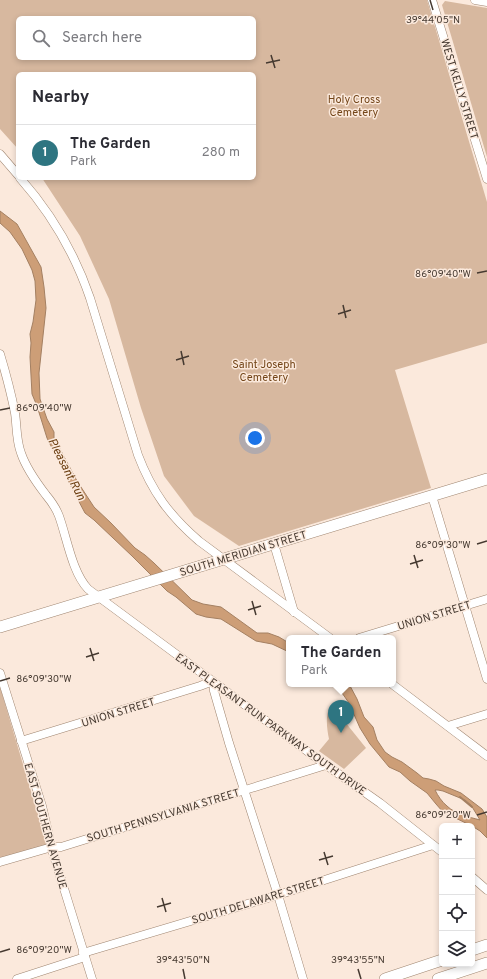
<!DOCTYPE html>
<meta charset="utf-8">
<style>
body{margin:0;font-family:Overpass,sans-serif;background:#f2f2f3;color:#2b2b33}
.controls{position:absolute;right:12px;bottom:12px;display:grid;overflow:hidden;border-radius:6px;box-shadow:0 2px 6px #0003}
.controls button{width:36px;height:36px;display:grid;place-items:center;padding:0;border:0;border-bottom:1px solid #e1e1e2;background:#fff;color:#2b2b33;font:20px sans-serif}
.you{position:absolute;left:255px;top:438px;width:14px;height:14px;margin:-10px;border:3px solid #fff;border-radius:50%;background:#1a73e8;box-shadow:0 0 0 6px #1a73e833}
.badge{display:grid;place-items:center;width:26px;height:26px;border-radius:50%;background:#2e7581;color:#fff;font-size:13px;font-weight:700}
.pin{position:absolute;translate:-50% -33px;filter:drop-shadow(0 1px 2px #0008)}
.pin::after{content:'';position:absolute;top:21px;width:14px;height:12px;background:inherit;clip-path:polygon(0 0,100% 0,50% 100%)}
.popup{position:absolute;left:286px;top:635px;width:110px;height:52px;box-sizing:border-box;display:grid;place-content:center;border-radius:6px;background:#fff;filter:drop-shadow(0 1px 3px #0005);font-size:13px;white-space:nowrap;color:#7c7c81}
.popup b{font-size:15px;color:#2b2b33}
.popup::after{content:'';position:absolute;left:50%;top:100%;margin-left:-8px;border:8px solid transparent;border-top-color:#fff}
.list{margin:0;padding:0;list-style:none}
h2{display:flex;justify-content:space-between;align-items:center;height:52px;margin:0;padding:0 16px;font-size:17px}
h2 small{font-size:13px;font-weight:400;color:#7c7c81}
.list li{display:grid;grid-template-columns:26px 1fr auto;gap:12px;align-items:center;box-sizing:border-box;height:56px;padding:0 16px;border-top:1px solid #e1e1e2}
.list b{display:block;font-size:15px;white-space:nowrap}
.list p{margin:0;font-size:13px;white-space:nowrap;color:#7c7c81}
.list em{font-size:13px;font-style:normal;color:#7c7c81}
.icon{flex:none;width:22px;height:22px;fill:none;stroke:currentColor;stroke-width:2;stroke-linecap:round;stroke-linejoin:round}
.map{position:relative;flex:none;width:487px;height:979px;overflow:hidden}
.search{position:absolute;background:#fff;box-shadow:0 2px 6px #0003;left:16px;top:16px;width:240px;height:44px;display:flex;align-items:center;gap:10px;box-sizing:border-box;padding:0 14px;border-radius:6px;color:#7c7c81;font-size:15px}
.panel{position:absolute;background:#fff;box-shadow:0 2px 6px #0003;left:16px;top:72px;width:240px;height:108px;border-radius:6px}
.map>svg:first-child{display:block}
.green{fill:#d7b89f;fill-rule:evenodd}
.water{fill:#cd9e77;stroke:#a48062;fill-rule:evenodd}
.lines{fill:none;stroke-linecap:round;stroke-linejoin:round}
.stream{stroke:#a48062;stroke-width:2}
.minor-casing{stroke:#9f8570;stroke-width:9}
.major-casing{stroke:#9f8570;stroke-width:12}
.minor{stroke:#fff;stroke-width:8}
.major{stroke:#fff;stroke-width:11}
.ticks{fill:none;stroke:#463a31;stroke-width:1.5}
.labels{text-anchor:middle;stroke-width:3;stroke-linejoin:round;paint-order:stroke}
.street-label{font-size:11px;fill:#463a31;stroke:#fbe9dc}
.park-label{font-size:11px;fill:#734518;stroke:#fbe9dc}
.water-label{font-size:12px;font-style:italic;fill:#6b3e10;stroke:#fbe9dc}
.ticks-label{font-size:10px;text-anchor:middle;fill:#463a31;stroke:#fbe9dc;stroke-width:3;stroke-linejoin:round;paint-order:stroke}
</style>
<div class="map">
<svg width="487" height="979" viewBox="0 0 487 979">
<rect width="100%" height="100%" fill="#fbe9dc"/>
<!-- green -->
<g class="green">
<path d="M0,0H427L487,202V343L395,370L431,488L239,546L194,516L164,476L141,408L109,299L80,236L42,178H254V74H18V149L0,129ZM18,18H254V58H18Z"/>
<path d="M445,1L487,8V157L442,5Z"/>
<path d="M0,687L47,845L0,859Z"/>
<path d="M331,706L333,707L366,748L344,769L319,751L329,739C327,729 325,716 330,707Z"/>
</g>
<!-- water -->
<g class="water">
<path d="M0,211L17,224L41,267L44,287L46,308L39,373L40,399L47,419L54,432V438L77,481L94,507L111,523L135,548L145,555L154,563L192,600L203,604L221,607L257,633H268L279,637L289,643V652L272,644L256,641L221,619L206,617L196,614L176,597L167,591L132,556L94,520L85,513L76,496L47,438L37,406L32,394L30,357L31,343L30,334L33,322L36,300L35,281L32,270L22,249L10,232L0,223Z"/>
<path d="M333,684H349L357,699L364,717L373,727L377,740L385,752L392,757L402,762L417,773L423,778L429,779L436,781L444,786L461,793L482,809L487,817V838L480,831L472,826L443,812L436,804L427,793L410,781L400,772L389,767L370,744L360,728L349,703L340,690ZM435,790H438L443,791L465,800L471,805L480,820C469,817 455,814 447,806C442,802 438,796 435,790Z"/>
</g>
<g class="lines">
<!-- stream -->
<path class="stream" d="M460,797L472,807"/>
<defs>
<g id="minor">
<path d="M432,0L487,179"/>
<path d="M475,0L487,2"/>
<path d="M0,154L18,175"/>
<path d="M20,178C51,213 75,254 90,298L138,455C152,492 170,516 199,541L330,638"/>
<path d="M0,354C6,374 11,393 15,413C17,426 16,440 21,453C26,468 36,482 46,495C51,501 56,508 59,516C67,538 72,572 88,589L326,765L380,803L442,852"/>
<path d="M432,496L487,679"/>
<path d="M274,544L294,612"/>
<path d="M359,638L487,599"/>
<path d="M0,673L42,806L53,853L92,979"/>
<path d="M392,684L487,756"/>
<path d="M448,726L487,714"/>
<path d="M21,741L200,686L213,681L214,691L229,743L278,895L303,979"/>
<path d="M0,862L52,847H61L326,765"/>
<path d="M472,877L487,890"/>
<path d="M83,953L278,895L433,845"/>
<path d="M17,979L85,957"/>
</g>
<g id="major">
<path d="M0,627L487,479"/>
<path d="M472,950L487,945"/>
<path d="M385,979L442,960"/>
<path d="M438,979L487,963"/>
</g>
</defs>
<!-- minor casing -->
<use href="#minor" class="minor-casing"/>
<!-- major casing -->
<use href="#major" class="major-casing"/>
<!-- minor -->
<use href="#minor" class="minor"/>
<!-- major -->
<use href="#major" class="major"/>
</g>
<!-- ticks -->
<path class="ticks" d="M430,0L433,10M271,55L275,68M266,63L280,60M477,273L487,271M343,305L346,318M338,314L351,310M181,351L184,365M176,360L189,356M0,410L10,408M477,544L487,541M414,555L418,568M410,564L423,560M252,601L256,615M248,610L261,606M90,648L94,661M86,657L99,653M0,681L10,678M477,815L487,812M324,852L328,865M319,860L333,856M162,898L166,912M157,907L171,903M0,952L10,949M183,969L185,979M358,969L361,979"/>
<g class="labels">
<!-- street labels -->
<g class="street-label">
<text transform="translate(460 89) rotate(73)" y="4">WEST KELLY STREET</text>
<text transform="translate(243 553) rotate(-17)" y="4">SOUTH MERIDIAN STREET</text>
<text transform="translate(434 615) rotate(-17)" y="4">UNION STREET</text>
<text transform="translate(118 712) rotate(-17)" y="4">UNION STREET</text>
<text transform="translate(271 724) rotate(36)" y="4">EAST PLEASANT RUN PARKWAY SOUTH DRIVE</text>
<text transform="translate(163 815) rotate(-17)" y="4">SOUTH PENNSYLVANIA STREET</text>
<text transform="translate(46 826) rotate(74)" y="4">EAST SOUTHERN AVENUE</text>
<text transform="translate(258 900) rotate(-17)" y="4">SOUTH DELAWARE STREET</text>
</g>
<!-- park labels -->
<g class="park-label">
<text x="354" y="103">Holy Cross<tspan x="354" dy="13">Cemetery</tspan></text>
<text x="264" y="368">Saint Joseph<tspan x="264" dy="13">Cemetery</tspan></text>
</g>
<!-- water labels -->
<g class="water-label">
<text transform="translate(67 469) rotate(63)" y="4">Pleasant Run</text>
</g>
</g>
<g class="ticks-label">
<text x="433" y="23">39°44'05"N</text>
<text x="443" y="277">86°09'40"W</text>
<text x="44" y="411">86°09'40"W</text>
<text x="443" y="548">86°09'30"W</text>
<text x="44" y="682">86°09'30"W</text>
<text x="443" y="818">86°09'20"W</text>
<text x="44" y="953">86°09'20"W</text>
<text x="183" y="963">39°43'50"N</text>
<text x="358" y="963">39°43'55"N</text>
</g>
</svg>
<div class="controls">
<button>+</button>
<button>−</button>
<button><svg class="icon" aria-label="locate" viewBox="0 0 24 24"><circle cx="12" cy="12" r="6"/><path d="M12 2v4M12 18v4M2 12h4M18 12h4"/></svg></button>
<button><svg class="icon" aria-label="layers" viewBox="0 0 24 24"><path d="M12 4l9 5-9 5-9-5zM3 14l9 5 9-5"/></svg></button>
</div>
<div class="you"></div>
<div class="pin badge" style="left:341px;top:733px">1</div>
<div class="popup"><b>The Garden</b>Park</div>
<div class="search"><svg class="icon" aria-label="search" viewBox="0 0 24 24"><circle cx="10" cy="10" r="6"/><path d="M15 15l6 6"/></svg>Search here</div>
<section class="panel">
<h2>Nearby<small></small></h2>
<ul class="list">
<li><span class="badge">1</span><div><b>The Garden</b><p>Park</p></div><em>280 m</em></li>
</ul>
</section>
</div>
